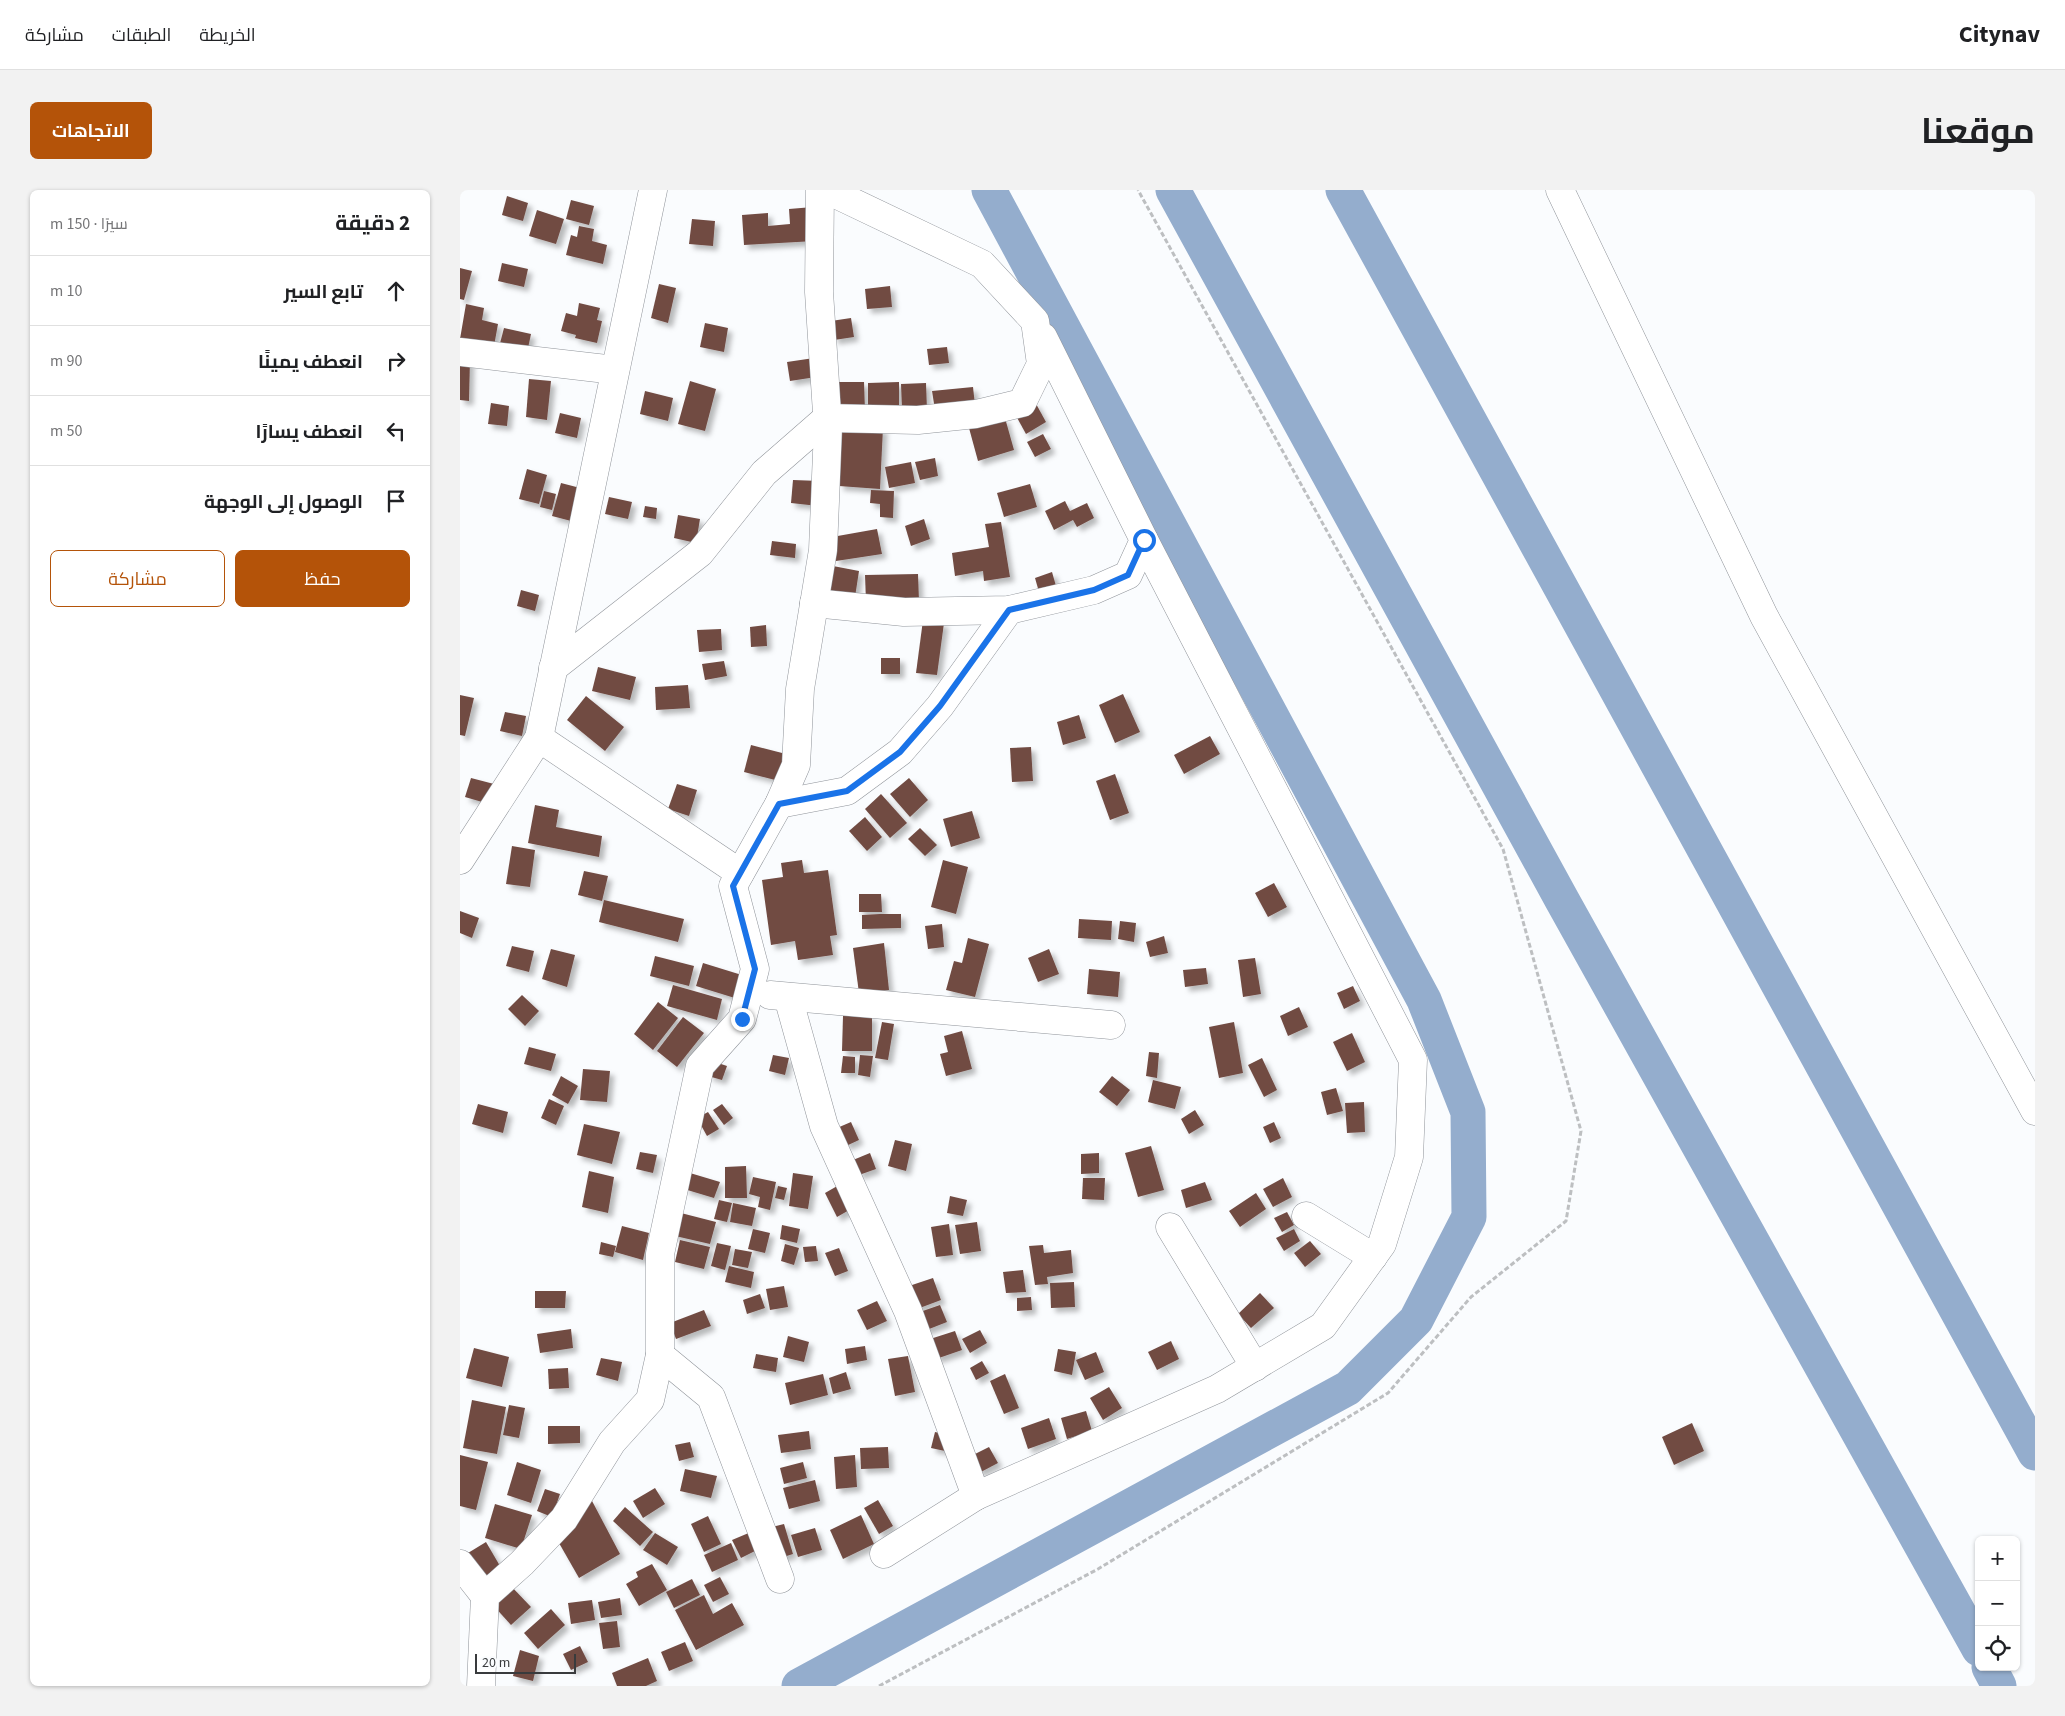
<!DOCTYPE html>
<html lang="ar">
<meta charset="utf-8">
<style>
body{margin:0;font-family:"Source Sans 3",Cairo,sans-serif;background:#f2f2f2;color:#202124;direction:rtl}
.controls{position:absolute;right:15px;bottom:15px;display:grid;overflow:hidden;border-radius:8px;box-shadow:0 1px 4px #0004}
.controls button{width:45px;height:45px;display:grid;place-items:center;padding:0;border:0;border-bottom:1px solid #e0e0e0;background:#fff;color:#202124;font:25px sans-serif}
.scale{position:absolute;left:15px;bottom:12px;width:101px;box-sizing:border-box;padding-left:5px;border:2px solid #393b3d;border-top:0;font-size:14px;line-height:18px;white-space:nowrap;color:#393b3d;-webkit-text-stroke:4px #fafcfe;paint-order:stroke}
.stop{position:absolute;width:15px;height:15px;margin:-11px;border:4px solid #1a73e8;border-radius:50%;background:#fff}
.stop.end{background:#1a73e8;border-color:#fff;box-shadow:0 1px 5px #0008}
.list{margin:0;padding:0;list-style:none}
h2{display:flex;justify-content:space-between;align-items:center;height:65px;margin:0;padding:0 20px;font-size:21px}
h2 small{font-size:16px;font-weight:400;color:#757577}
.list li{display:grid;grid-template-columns:32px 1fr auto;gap:15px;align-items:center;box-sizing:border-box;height:70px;padding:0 20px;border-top:1px solid #e0e0e0}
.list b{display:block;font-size:19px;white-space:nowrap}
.list em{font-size:16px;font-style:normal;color:#757577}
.actions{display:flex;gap:10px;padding:15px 20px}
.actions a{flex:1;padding:11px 0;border:1px solid #b45309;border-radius:8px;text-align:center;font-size:18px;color:#b45309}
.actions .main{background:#b45309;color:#fff}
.icon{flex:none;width:28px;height:28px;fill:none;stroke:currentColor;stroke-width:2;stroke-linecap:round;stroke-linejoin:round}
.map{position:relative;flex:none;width:1575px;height:1496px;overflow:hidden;direction:ltr;border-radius:8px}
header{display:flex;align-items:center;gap:30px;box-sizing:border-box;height:70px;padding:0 25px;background:#fff;border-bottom:1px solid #e0e0e0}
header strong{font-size:24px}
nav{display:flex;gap:28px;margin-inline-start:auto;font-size:18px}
.intro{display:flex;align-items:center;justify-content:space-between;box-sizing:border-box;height:120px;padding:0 30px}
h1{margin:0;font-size:35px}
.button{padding:12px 22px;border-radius:8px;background:#b45309;color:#fff;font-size:18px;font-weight:700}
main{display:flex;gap:30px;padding:0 30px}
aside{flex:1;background:#fff;border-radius:8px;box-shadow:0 1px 4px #0004}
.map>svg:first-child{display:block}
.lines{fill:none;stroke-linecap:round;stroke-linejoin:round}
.canal{stroke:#94adcd;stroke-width:35}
.building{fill:#714b43;filter:url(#shadow)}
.minor-casing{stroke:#90949a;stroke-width:29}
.path{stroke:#bdbfc1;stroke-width:3;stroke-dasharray:5 2.5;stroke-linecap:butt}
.minor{stroke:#fff;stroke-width:28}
.route{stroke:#1a73e8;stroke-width:6}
</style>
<header>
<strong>Citynav</strong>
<nav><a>الخريطة</a><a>الطبقات</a><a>مشاركة</a></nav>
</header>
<div class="intro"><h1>موقعنا</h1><a class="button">الاتجاهات</a></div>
<main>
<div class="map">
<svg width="1575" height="1496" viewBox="0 0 1575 1496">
<defs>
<filter id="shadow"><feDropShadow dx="4.5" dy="4.5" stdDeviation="2.5" flood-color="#0004"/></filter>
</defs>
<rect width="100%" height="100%" fill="#fafcfe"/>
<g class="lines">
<!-- canal -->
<g class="canal">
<path d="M713,0L1102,710L1519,1459"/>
<path d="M883,0L1575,1263"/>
<path d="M1529,1477L1539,1496"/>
<path d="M339,1496L888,1198L956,1130L1009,1027L1008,922L964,810L529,0"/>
</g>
</g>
<!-- building -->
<g class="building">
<path d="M47,6L68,13L63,31L42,25Z"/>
<path d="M111,10L134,16L129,35L106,29Z"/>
<path d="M353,17L355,51L284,55L282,25L308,23V36L330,34L329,19Z"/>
<path d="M77,20L104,29L96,54L69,46Z"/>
<path d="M232,29L255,31L253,56L229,54Z"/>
<path d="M119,36L134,39L132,51L147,55L143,74L106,65L111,45L117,47Z"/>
<path d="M42,73L68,79L64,97L38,91Z"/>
<path d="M0,78L12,81L4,110L0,109Z"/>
<path d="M199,94L216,98L208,133L191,128Z"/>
<path d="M430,96L432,117L407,119L405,99Z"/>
<path d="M119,113L140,118L137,130L142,131L137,153L115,148L116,145L101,141L106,123L117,126Z"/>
<path d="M6,114L24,118L22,130L38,134L34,156L0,149Z"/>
<path d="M391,128L394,147L374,150L371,131Z"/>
<path d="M245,133L268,138L264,162L240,157Z"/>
<path d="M44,138L71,144L67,163L39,157Z"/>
<path d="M487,157L489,173L469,175L467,159Z"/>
<path d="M354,168L356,187L330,191L327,172Z"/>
<path d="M0,169H10L9,211L0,210Z"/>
<path d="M69,189L91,191L87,230L66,227Z"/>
<path d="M230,191L256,199L245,241L218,234Z"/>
<path d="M374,192H404L405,221L375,222Z"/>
<path d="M439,192V219L408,220V193Z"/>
<path d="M466,193L467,220H442L441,194Z"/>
<path d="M513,197L515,215L475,220L472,201Z"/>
<path d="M185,201L213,208L208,231L180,224Z"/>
<path d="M575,212L586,232L566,244L555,224Z"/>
<path d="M31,213L49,216L47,236L28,234Z"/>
<path d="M100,223L121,228L117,248L95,243Z"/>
<path d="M545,228L554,260L518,271L509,238Z"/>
<path d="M382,236L423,238L420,299L379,296Z"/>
<path d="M583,244L591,259L575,267L567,252Z"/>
<path d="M475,268L478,286L460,290L455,272Z"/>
<path d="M451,272L455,293L429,298L425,277Z"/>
<path d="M67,279L87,285L79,314L59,309Z"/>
<path d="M333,290L360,291L358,316L331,313Z"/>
<path d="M101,293L124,299L115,332L92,326Z"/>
<path d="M570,294L577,317L544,327L537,303Z"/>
<path d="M411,300L434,301L433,328L420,327V314L410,313Z"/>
<path d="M84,301L96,304L92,320L80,317Z"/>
<path d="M149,307L172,312L168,329L145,324Z"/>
<path d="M605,311L610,321L627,313L634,328L617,337L613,330L594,340L585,321Z"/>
<path d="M185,316L197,318L196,329L183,327Z"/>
<path d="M218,325L240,329L236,353L214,348Z"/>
<path d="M464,329L470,349L451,356L445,336Z"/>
<path d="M541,332L550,387L524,391L523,381L495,386L492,363L529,357L525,334Z"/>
<path d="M417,339L422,364L376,371L372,347Z"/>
<path d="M312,351L336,354L335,368L310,365Z"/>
<path d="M373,376L399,381L395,407L369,403Z"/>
<path d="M592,382L596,396L579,402L575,388Z"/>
<path d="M458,384L459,411L406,412L405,385Z"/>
<path d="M61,400L79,405L75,421L57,416Z"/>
<path d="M463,430L484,433L477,485L456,483Z"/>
<path d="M306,435L307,456L291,457L290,437Z"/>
<path d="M261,439L262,460L239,462L237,440Z"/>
<rect x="421" y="468" width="19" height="16"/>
<path d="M264,471L267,486L245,490L242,474Z"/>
<path d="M138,477L176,487L170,510L132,501Z"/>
<path d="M228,495L230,518L196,520L195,497Z"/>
<path d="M663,504L680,542L655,553L639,515Z"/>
<path d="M0,505L14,508L5,546L0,545Z"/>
<path d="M126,506L164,537L145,561L107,530Z"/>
<path d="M45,522L66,526L62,546L40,541Z"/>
<path d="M619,525L626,548L603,555L597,532Z"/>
<path d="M750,546L760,564L724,584L714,565Z"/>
<path d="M291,555L326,564L319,591L284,582Z"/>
<path d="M571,557L573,591L552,592L550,558Z"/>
<path d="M655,584L669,623L650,630L636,591Z"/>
<path d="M11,588L34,594L29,614L5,607Z"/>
<path d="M449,588L468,610L450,627L430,604Z"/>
<path d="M217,594L237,600L229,626L208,619Z"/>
<path d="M421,604L447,633L430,648L405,619Z"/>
<path d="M75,615L99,620L96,637L142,646L139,667L68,653Z"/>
<path d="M512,621L520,648L491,657L483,629Z"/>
<path d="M405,627L422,647L407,661L389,641Z"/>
<path d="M460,638L477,655L465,666L448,649Z"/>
<path d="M52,656L75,660L70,697L46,694Z"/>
<path d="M342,670L344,683L368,680L377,745L370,746L373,765L338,770L335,751L311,755L302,690L323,687L321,673Z"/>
<path d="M483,670L508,677L496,724L471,717Z"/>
<path d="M124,681L148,686L142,711L118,705Z"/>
<path d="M814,693L827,717L808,727L795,703Z"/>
<path d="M399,704H421L422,722H399Z"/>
<path d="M144,710L224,729L218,752L139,732Z"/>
<path d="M0,721L19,728L12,748L0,743Z"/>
<path d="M420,724H441V738L402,739V725Z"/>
<path d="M619,729L652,731L651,750L618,748Z"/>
<path d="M660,731L676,733L674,752L658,749Z"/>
<path d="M482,734L484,757L468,759L465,736Z"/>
<path d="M704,746L708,763L690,767L686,752Z"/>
<path d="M508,748L529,754L515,807L486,800L494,771L502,773Z"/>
<path d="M424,753L429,800L399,803L393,758Z"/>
<path d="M52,756L74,761L69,782L46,776Z"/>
<path d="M91,759L115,765L107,797L82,789Z"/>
<path d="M589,759L599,784L578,792L568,768Z"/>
<path d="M195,766L234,776L229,796L190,786Z"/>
<path d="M795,768L801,804L783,807L778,770Z"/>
<path d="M243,773L285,786L278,809L236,796Z"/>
<path d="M746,778L748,794L725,797L723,780Z"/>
<path d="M629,779L660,782L658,807L627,804Z"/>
<path d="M213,795L262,809L257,830L207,816Z"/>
<path d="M893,796L900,811L884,819L877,803Z"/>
<path d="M62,805L79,821L65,836L48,819Z"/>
<path d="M198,812L218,828L193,860L174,844Z"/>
<path d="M839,817L848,837L828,846L820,826Z"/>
<path d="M383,826H412V861H382Z"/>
<path d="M223,827L244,843L217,877L197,861Z"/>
<path d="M422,832L434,834L428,870L415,868Z"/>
<path d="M774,832L783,883L759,888L749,837Z"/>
<path d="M502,841L512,879L486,886L480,864L488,862L484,846Z"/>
<path d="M892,843L905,872L887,881L873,852Z"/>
<path d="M69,857L96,864L91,881L64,874Z"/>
<path d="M689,862L699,863L697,888L686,886Z"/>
<path d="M313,865L329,868L325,885L309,881Z"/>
<path d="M400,865L413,866L410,887L398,885Z"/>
<path d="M383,866L395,867V883H381Z"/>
<path d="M802,868L817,900L804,907L788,875Z"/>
<path d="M252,871L267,876L262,890L248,886Z"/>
<path d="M123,879L150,881L147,912L120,910Z"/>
<path d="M101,886L118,896L108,914L92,905Z"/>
<path d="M652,886L670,900L657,916L639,902Z"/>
<path d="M693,890L721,897L715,919L688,912Z"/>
<path d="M876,898L883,921L867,925L861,902Z"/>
<path d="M89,909L104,916L96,935L81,928Z"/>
<path d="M904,912L905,942L887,943L885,913Z"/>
<path d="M18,914L48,922L43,943L12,934Z"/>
<path d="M262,914L273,928L264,935L253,920Z"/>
<path d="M735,920L744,935L729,944L721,929Z"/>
<path d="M248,922L259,939L247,946L237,928Z"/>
<path d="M391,932L399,950L386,956L377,938Z"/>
<path d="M814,932L821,948L810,953L803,937Z"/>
<path d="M124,934L160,942L152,974L117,965Z"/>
<path d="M435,950L452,954L446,981L428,976Z"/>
<path d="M691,956L704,1000L678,1007L665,963Z"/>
<path d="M180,962L197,965L193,983L176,979Z"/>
<path d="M410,963L416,979L399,985L393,970Z"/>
<path d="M639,963V983L621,984V964Z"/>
<path d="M286,976L287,1008H265V977Z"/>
<path d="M129,981L154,987L148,1023L122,1017Z"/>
<path d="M230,983L260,992L254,1008L224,999Z"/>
<path d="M333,983L353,986L348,1019L329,1016Z"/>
<path d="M293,987L316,992L310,1020L298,1017L300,1007L289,1004Z"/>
<path d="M623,988H645L644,1010L622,1009Z"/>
<path d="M823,988L832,1007L813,1017L803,999Z"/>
<path d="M745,992L752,1010L726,1018L721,1000Z"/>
<path d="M379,995L391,1019L377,1027L365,1003Z"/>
<path d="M318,996L327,998L324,1010L315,1008Z"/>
<path d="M796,1003L806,1019L780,1037L769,1021Z"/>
<path d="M490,1006L507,1010L503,1026L487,1023Z"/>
<path d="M259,1010L272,1013L267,1032L254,1029Z"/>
<path d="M273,1013L296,1018L292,1036L270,1032Z"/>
<path d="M217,1022L256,1032L250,1054L211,1045Z"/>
<path d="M827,1022L834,1035L822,1042L814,1028Z"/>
<path d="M517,1032L521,1061L500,1064L495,1035Z"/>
<path d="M489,1034L493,1065L476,1067L471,1037Z"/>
<path d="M322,1035L340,1039L337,1053L320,1049Z"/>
<path d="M162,1036L189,1043L183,1070L155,1062Z"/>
<path d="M293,1039L310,1043L305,1063L288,1059Z"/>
<path d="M834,1039L840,1051L824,1061L816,1048Z"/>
<path d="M220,1050L250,1057L244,1079L215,1072Z"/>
<path d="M850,1051L861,1064L845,1077L834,1063Z"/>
<path d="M141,1052L156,1056L153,1067L139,1064Z"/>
<path d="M257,1053L271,1056L265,1080L251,1076Z"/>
<path d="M325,1054L339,1058L334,1075L321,1071Z"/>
<path d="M583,1055L584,1063L611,1060L613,1083L587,1087L588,1094L575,1095L569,1056Z"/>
<path d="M356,1056L358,1071L345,1072L343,1057Z"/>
<path d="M379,1058L388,1081L375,1086L365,1063Z"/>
<path d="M275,1059L292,1062L288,1078L272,1075Z"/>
<path d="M269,1076L294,1082L291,1098L265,1092Z"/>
<path d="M563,1080L566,1102L546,1103L543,1082Z"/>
<path d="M473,1088L481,1110L457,1119L449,1096Z"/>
<path d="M614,1092L615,1117L591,1118L590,1093Z"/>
<path d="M324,1096L328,1117L310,1120L306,1099Z"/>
<path d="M75,1101H106L105,1118H75Z"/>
<path d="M800,1103L814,1118L791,1138L778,1124Z"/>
<path d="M300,1104L305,1118L287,1124L283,1110Z"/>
<path d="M571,1107L572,1120L557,1121V1108Z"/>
<path d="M417,1111L427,1131L407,1140L397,1120Z"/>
<path d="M480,1115L487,1132L464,1141L457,1123Z"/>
<path d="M244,1120L251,1136L216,1149L210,1133Z"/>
<path d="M111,1139L113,1158L80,1163L77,1144Z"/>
<path d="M520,1140L527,1153L510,1163L502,1149Z"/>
<path d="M495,1141L502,1160L476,1169L470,1149Z"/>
<path d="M328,1146L349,1152L344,1172L323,1167Z"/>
<path d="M711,1151L719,1169L697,1180L688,1162Z"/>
<path d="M405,1156L407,1170L387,1174L385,1159Z"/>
<path d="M14,1158L49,1167L42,1197L6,1188Z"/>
<path d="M598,1159L616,1162L612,1185L594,1181Z"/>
<path d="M636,1162L644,1182L625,1190L616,1170Z"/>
<path d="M296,1164L318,1168L316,1182L293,1178Z"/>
<path d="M448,1166L455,1202L435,1206L428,1169Z"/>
<path d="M141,1168L162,1172L158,1191L136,1185Z"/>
<path d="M522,1171L529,1183L516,1190L510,1178Z"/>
<path d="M108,1178L109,1198L89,1199L88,1179Z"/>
<path d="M386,1182L391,1199L373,1204L369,1188Z"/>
<path d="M363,1184L368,1205L330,1215L325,1193Z"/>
<path d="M545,1184L559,1218L544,1224L530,1191Z"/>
<path d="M649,1197L662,1218L643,1230L630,1208Z"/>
<path d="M12,1210L46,1217L37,1264L3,1258Z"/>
<path d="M49,1215L65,1218L59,1248L43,1245Z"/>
<path d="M626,1221L632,1241L607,1249L601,1228Z"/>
<path d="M589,1228L596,1249L568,1259L561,1238Z"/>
<path d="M1232,1233L1244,1261L1214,1275L1202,1247Z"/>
<path d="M88,1236H120V1253L88,1254Z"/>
<path d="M349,1241L351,1259L321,1263L318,1245Z"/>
<path d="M475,1242L489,1245L485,1261L471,1258Z"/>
<path d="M230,1252L234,1267L219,1271L215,1255Z"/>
<path d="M428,1257L429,1278L401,1279L400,1258Z"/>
<path d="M529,1257L538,1273L519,1283L511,1266Z"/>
<path d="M0,1265L28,1272L16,1320L0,1316Z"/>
<path d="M395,1265L397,1297L376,1299L374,1267Z"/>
<path d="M57,1272L81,1280L71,1313L47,1305Z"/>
<path d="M343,1272L347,1288L324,1294L320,1278Z"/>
<path d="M225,1279L257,1286L251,1308L220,1301Z"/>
<path d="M355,1290L360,1311L329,1319L323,1298Z"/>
<path d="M195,1298L205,1314L183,1328L173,1311Z"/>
<path d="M85,1299L100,1304L92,1327L77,1321Z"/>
<path d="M131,1309L160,1364L119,1388L99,1353Z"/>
<path d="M418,1310L433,1336L419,1344L404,1318Z"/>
<path d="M35,1314L72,1325L61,1359L25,1348Z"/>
<path d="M165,1317L193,1342L180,1356L153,1331Z"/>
<path d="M401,1325L414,1354L383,1369L370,1340Z"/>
<path d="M248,1326L261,1354L244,1362L231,1334Z"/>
<path d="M324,1334L333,1364L317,1369L308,1338Z"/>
<path d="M355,1338L362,1360L338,1367L331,1345Z"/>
<path d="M291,1342L299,1359L281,1368L272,1350Z"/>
<path d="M195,1343L218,1357L207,1375L183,1360Z"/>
<path d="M26,1352L40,1376L23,1388L8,1363Z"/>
<path d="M271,1353L278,1370L252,1382L244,1365Z"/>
<path d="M192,1374L207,1400L179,1416L166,1394L178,1387L176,1382Z"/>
<path d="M260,1387L269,1404L253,1412L244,1395Z"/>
<path d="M232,1389L240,1405L214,1418L206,1402Z"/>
<path d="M51,1396L71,1417L51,1435L32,1414Z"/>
<path d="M244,1405L253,1424L272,1413L284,1435L236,1460L215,1420Z"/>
<path d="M160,1408L162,1425L141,1428L138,1412Z"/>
<path d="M132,1410L135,1430L111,1434L108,1413Z"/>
<path d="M91,1419L105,1435L78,1459L64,1443Z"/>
<path d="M157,1431L160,1457L143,1459L139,1433Z"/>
<path d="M225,1452L233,1471L209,1481L201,1462Z"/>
<path d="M120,1456L128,1472L111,1480L103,1464Z"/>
<path d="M60,1460L79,1466L73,1491L53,1486Z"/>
<path d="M188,1468L197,1491L186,1496H157L152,1483Z"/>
</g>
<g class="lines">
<defs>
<g id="minor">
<path d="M1100,0L1304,426L1575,921"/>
<path d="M0,162L155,180"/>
<path d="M354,413L444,422L549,420L634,400L668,385L684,350L583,147"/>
<path d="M93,478L240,363L304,283L367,228L458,230L516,224L562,213L581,174L575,131L522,74L367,0"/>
<path d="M79,548L280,683"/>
<path d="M319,614L387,601L440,562L480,516L549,420"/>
<path d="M0,670L79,548L193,0"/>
<path d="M310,805L651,835"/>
<path d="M328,807L364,936L448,1121L516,1306L424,1364"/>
<path d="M846,1026L913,1067"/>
<path d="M710,1037L795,1177"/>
<path d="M200,1165L251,1207L320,1389"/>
<path d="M516,1306L757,1199L863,1136L922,1054L949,967L953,870L684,350"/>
<path d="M0,1374L25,1406"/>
<path d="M21,1496L25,1406L62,1373L104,1329L152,1252L190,1210L200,1165V1064L240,876L282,829L295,779L273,696L319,614L336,575L340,499L363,360L368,238L359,102L360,0"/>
</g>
</defs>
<!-- minor casing -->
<use href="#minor" class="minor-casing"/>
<!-- path -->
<path class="path" d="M419,1496L638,1379L928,1203L1011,1107L1106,1031L1121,941L1043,659L678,0"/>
<!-- minor -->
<use href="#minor" class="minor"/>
</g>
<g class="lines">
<!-- route -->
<path class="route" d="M282,829L295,779L273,696L319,614L387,601L440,562L480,516L549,420L634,400L668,385L684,350"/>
</g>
</svg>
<div class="controls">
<button>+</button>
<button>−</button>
<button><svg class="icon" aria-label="locate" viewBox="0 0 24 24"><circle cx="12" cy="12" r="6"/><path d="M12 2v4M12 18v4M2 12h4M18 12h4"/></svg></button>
</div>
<div class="scale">20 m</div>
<div class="stop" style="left:684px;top:350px"></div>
<div class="stop end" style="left:282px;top:829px"></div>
</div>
<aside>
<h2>2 دقيقة<small>سيرًا · 150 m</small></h2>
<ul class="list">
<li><svg class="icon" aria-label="ahead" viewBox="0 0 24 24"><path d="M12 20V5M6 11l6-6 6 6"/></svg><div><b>تابع السير</b></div><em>10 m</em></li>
<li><svg class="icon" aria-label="right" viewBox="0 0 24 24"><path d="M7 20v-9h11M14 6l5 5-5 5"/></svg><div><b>انعطف يمينًا</b></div><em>90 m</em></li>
<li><svg class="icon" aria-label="left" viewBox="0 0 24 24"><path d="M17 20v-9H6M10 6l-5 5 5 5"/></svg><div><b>انعطف يسارًا</b></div><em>50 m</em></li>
<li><svg class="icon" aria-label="arrive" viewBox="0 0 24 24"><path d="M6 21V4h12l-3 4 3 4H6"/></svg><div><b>الوصول إلى الوجهة</b></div></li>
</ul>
<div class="actions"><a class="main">حفظ</a><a>مشاركة</a></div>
</aside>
</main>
